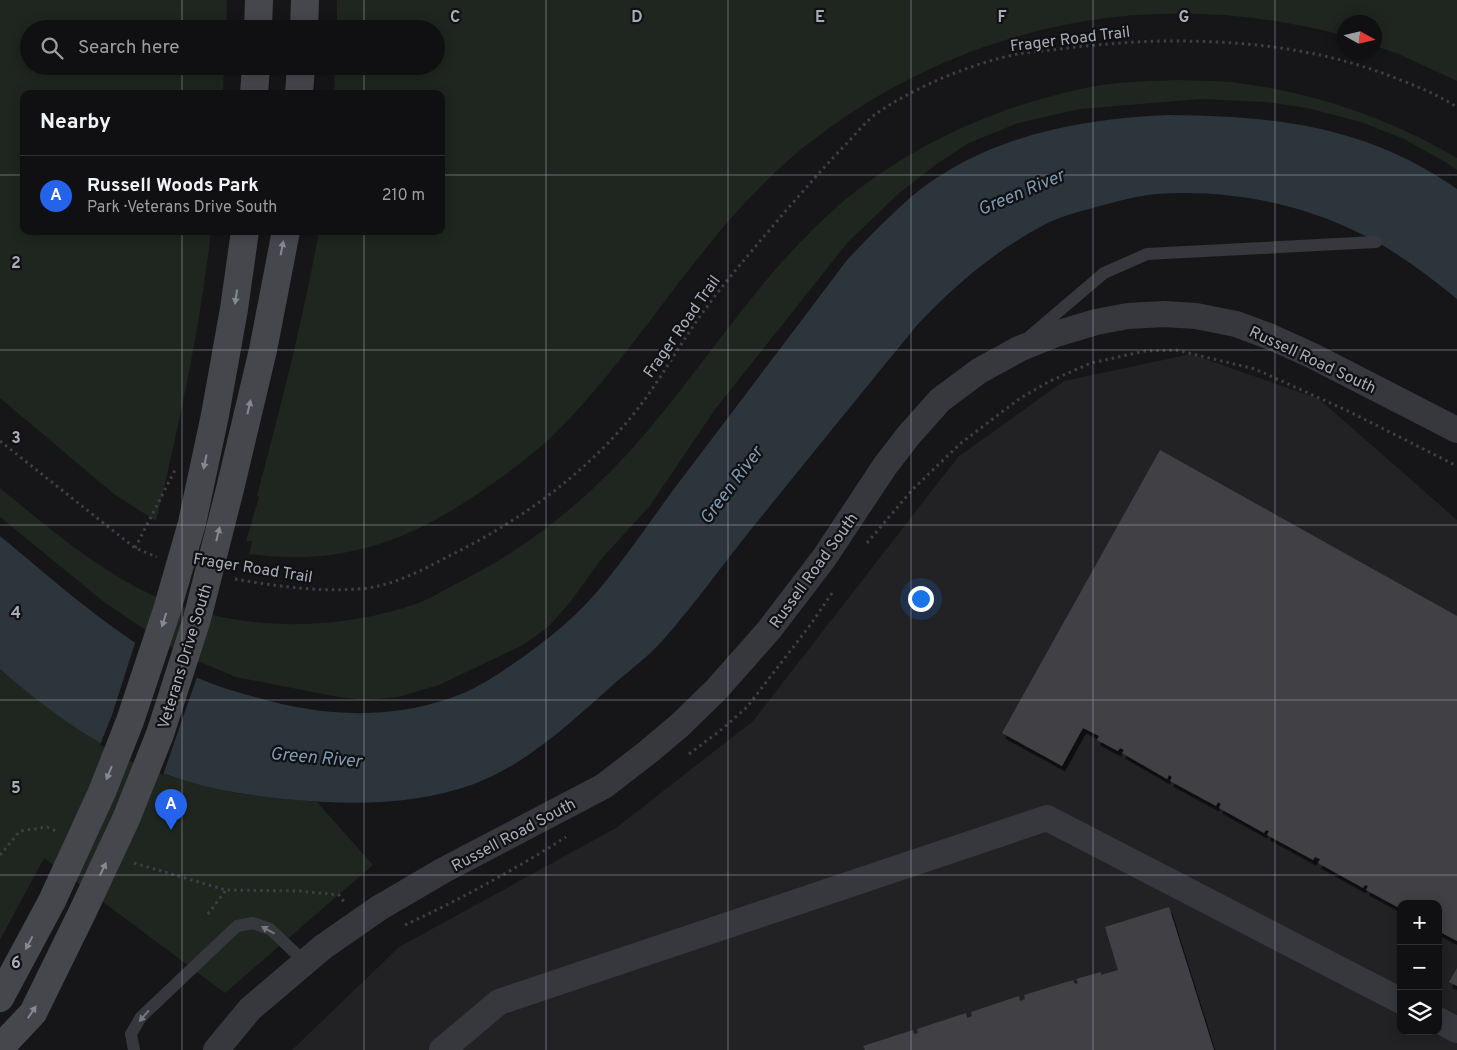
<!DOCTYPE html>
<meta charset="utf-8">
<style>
body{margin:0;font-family:Overpass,sans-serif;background:#1e1e20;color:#f1f3f6}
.controls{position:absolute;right:15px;bottom:15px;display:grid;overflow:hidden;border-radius:10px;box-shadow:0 2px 12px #0003}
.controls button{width:45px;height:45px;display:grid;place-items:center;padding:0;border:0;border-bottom:1px solid #303032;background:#101012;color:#f1f3f6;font:25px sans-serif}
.compass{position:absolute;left:1337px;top:15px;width:45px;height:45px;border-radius:50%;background:#101012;box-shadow:0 2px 12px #0003;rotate:98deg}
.you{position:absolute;left:920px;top:598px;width:18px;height:18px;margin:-12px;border:4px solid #fff;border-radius:50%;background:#1a73e8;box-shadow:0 0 0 8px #1a73e833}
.badge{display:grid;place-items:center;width:32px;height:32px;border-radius:50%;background:#2563eb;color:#fff;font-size:16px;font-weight:700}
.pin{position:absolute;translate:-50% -41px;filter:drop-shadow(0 1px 2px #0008)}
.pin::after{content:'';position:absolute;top:26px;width:18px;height:15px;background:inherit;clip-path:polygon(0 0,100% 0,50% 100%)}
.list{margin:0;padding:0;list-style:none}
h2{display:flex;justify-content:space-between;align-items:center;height:65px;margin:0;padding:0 20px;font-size:21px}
h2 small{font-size:16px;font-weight:400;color:#9c9d9f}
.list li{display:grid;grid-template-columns:32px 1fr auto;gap:15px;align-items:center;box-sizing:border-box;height:80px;padding:0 20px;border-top:1px solid #303032}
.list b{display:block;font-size:19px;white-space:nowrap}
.list p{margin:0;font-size:16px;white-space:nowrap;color:#9c9d9f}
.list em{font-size:16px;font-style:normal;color:#9c9d9f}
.icon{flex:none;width:28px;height:28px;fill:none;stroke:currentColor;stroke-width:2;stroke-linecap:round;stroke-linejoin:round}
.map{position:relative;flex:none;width:1457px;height:1050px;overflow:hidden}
.search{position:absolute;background:#101012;box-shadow:0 2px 12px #0003;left:20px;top:20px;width:425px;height:55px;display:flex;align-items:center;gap:12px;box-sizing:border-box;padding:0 18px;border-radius:28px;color:#9c9d9f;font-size:19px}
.panel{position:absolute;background:#101012;box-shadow:0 2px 12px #0003;left:20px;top:90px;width:425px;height:145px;border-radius:10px}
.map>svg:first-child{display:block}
.built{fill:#222225;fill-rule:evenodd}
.green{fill:#1e261f}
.water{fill:#2c353c}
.pier{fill:#161618}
.building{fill:#404145;filter:url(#shadow)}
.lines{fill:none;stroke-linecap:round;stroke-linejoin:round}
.path{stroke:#3d3f44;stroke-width:3;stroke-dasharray:2.5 4;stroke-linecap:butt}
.lane{stroke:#37383d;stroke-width:12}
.street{stroke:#37383d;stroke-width:26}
.secondary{stroke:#45474d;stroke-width:28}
.oneway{fill:#858993}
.oneway2{fill:#757881}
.grid{fill:none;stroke:#a8adb8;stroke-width:1;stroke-opacity:0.55}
.labels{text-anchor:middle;stroke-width:4.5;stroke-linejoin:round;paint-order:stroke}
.street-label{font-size:16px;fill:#a8adb8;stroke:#111113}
.water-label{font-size:18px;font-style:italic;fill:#7f9bb3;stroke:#111113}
.grid-label{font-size:16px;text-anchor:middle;font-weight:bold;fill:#a8adb8;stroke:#111113;stroke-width:4.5;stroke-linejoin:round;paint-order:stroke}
</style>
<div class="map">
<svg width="1457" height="1050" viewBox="0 0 1457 1050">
<defs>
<filter id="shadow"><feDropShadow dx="3" dy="5.5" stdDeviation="0" flood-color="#0009"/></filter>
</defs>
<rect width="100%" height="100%" fill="#161618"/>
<!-- built -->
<path class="built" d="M1191,354L1319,399L1457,520V1050H292L399,947L616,828L753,721L958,457L1064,381ZM1401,904H1438V1031H1401Z"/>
<!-- green -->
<g class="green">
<path d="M0,0H227L226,29H29V66H224L223,94H24V231H211C200,329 179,426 156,521L114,494L0,398Z"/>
<path d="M337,0H1457V81L1396,53L1375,46L1374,22H1344V36C1326,30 1307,27 1287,23C1218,11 1150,10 1080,22C973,41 873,88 790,159C704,233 648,335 571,417C542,449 506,475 470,499C414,536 356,559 288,557C275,557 261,555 249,554L252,541H246L259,497L257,496C280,408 303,321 319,231H441V94H334L335,66H436V29H337Z"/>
<path d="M1177,80C1197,81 1218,80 1238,83C1316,93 1389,118 1457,158V170L1445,162L1404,139L1361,122L1307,108L1266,102L1200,99L1080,109L1018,123L969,143L938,163L898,194L848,242L716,408L649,507L603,557L568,605L548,627L523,645L439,685L398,697L364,700L338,697L236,677L181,654L104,602L0,517V488C44,524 87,561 138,588C223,632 331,635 421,602C432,598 442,591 452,586C530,548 595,494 650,428C712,354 765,269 838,206C908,146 995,107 1085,88C1115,82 1146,81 1177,80Z"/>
<path d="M0,669L49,709L170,776L236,793L317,802L373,865L225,993L44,858L0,940Z"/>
</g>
<!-- water -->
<path class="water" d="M1169,115C1276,116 1367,126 1457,189V299C1425,273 1391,247 1353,230C1292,201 1222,189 1155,194C1135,196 1115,202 1096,207C1078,212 1058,217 1042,226C995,251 955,285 918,324C863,391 808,459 753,527C723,564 695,604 663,640C649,656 631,669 615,683C572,721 529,763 474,784C414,806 348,805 285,799C246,795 208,789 171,776C108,754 50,713 0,669V536C57,583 112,633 177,668C201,681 228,690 255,697C322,717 395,721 461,694C483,685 503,671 523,657C545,641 567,624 586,604C622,565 651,519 683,477C738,404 793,332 847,260C868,238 889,216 912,196C985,136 1078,119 1169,115Z"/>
<!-- pier -->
<path class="pier" d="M136,640L179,667L198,674L163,775L120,757L100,745L112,715Z"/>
<!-- building -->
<g class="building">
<path d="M1160,450L1457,616V941L1438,931V904H1401V909L1366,890L1368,886L1365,885L1363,888L1318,863L1320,859L1315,857L1313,860L1267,835L1269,831L1266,830L1264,833L1219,808L1221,804L1218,802L1216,806L1170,781L1172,777L1169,775L1167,779L1122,753L1124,750L1120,748L1118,751L1097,740L1099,736L1083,728L1062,766L1002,733Z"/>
<path d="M1169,907L1214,1050H865L863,1046L913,1030L914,1034L918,1033L917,1029L966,1013L967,1018L972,1016L971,1012L1019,996L1020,1001L1025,999L1024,995L1073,980L1075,984L1078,983L1076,979L1101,972V975L1118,970L1105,927Z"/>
<path d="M1457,968V986L1449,982Z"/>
</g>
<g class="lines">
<!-- path -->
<g class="path">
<path d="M0,441L135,548L157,557"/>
<path d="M867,543L912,490L961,443L1019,399L1050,381L1091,363L1145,351L1176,350L1255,369L1348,411L1457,466"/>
<path d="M135,548L175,470"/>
<path d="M235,579C275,586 317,592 358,589C392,587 422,570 453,554C527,517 599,464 648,395C669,365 687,333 709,304C732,273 758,244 783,214C804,190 824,167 846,144C856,134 866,121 877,113C917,86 970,64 1018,54C1036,51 1056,50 1075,47C1107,44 1138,41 1170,41C1250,41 1323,49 1398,79C1419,87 1438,95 1457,107"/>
<path d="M689,754L721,730L747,707L811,624L832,593"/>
<path d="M0,855L20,831L47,827L56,831"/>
<path d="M134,863L226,890L299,891L339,895L344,902"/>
<path d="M208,914L226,890"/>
<path d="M405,925C461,899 514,870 566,837"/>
</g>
<!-- lane -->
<g class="lane">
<path d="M1030,336L1104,273L1147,254L1376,242"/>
<path d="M134,1050L131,1034L141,1017L237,926L253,923L270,929L305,962"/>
</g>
<!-- street -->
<g class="street">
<path d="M1438,1020L1457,1030"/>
<path d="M216,1050L250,1009L323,947L379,908L444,870L604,786L648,752L680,725L716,690L769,630L824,558L885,466L908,436L940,400L979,371L1019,349L1056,334L1096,322L1128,316L1164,314L1196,316L1236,324L1271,337L1313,356L1457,430"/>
<path d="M442,1050L499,1002L1047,818L1401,1001"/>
</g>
<!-- secondary -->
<g class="secondary">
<path d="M258,29L259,0"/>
<path d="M304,29L305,0"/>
<path d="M254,94L256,66"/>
<path d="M299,94L301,66"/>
<path d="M0,998L52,901L102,792L130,721L167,610L192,523L215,415L234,309L245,231"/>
<path d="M0,1048L33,1013L82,913L126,819L160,734L197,619L230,489L263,350L286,231"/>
</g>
</g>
<!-- one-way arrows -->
<defs><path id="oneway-solid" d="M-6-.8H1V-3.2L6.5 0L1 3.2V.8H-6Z" transform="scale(1.25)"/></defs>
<g class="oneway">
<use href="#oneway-solid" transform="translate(282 248) rotate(-79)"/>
<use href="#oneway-solid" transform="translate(236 297) rotate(98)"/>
<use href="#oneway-solid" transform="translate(249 407) rotate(-77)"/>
<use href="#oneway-solid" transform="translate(205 462) rotate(102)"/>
<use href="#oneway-solid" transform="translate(218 534) rotate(-76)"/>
<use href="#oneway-solid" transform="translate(164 620) rotate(108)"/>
<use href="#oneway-solid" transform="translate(109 773) rotate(112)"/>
<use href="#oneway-solid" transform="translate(103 869) rotate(-65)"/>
<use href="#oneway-solid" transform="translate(29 943) rotate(118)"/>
<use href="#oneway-solid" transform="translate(32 1012) rotate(-56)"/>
</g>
<g class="oneway2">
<use href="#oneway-solid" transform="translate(268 930) rotate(-151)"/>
<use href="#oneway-solid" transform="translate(144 1016) rotate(131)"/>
</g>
<!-- grid -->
<path class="grid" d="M182,0V29M364,0V29M546,0V1050M728,0V1050M911,0V1050M1093,0V1050M1275,0V1050M182,66V94M364,66V94M0,175H24M441,175H1457M182,231V1050M364,231V1050M0,350H1457M0,525H1457M0,700H1457M0,875H1457"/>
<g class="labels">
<!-- street labels -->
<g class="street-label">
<text transform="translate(1070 38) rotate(-7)" y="6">Frager Road Trail</text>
<text transform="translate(681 326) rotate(-55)" y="6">Frager Road Trail</text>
<text transform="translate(1313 359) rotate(25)" y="6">Russell Road South</text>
<text transform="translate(253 567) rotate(9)" y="6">Frager Road Trail</text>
<text transform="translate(813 570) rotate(-54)" y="6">Russell Road South</text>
<text transform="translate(184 656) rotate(-73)" y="6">Veterans Drive South</text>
<text transform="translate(513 834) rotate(-28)" y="6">Russell Road South</text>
</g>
<!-- water labels -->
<g class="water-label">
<text transform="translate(1021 192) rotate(-23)" y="6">Green River</text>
<text transform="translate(731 485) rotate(-53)" y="6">Green River</text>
<text transform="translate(316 757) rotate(5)" y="6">Green River</text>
</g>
</g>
<g class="grid-label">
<text x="455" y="22">C</text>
<text x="637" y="22">D</text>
<text x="820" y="22">E</text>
<text x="1002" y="22">F</text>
<text x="1184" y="22">G</text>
<text x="16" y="268">2</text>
<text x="16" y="443">3</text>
<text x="16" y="618">4</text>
<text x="16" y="793">5</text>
<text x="16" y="968">6</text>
</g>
</svg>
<div class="controls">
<button>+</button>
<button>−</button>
<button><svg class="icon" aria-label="layers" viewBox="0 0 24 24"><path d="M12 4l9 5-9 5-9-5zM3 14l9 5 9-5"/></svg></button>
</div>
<svg class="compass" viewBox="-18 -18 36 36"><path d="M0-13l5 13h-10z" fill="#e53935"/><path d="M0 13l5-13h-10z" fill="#9c9d9f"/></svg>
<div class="you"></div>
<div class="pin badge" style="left:171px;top:830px">A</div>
<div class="search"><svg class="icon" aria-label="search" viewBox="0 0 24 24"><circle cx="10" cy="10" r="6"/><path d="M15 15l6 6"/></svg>Search here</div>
<section class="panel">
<h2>Nearby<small></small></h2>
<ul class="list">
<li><span class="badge">A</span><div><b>Russell Woods Park</b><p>Park · Veterans Drive South</p></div><em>210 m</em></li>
</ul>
</section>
</div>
